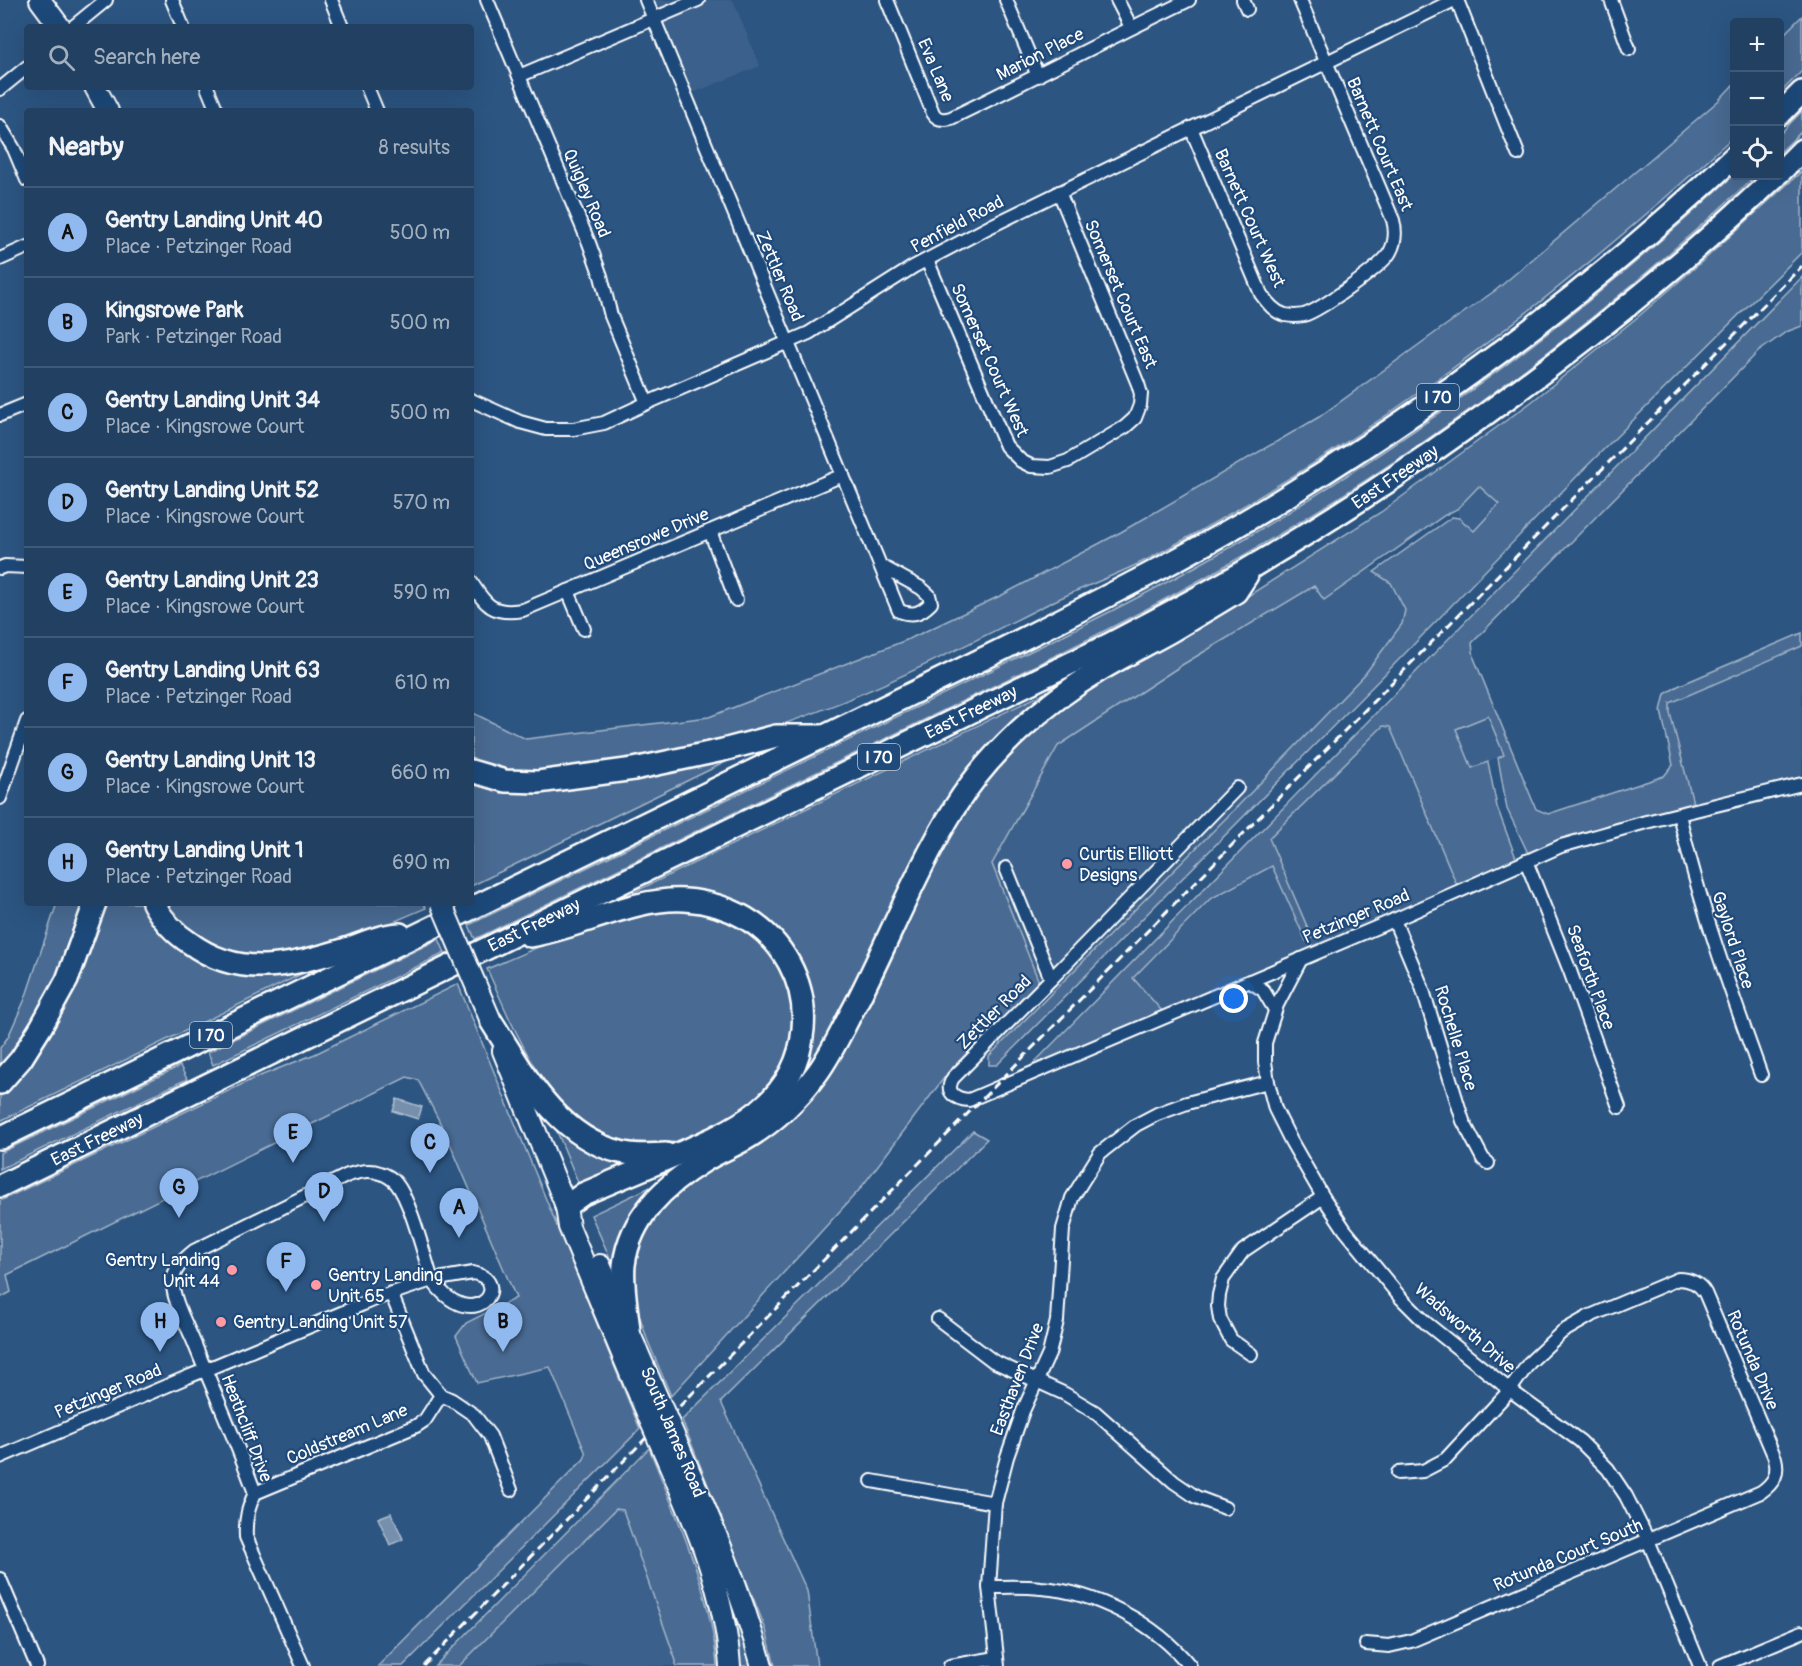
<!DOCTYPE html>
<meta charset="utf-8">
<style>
body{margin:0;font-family:Pangolin,sans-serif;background:#2d4b6b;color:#f1f3f6}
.controls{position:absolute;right:18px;top:18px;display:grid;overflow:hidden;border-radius:6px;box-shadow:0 6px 24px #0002}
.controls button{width:54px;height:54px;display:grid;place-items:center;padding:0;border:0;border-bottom:2px solid #3e5977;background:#214062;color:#f1f3f6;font:30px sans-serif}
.you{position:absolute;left:1234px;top:999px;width:21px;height:21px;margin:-15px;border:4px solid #fff;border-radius:50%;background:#1a73e8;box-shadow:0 0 0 9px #1a73e833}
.badge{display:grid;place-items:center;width:39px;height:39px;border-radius:50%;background:#90b9f0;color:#111;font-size:20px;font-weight:700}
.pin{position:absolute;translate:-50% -50px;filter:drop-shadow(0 2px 3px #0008)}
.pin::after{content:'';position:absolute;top:32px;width:21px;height:18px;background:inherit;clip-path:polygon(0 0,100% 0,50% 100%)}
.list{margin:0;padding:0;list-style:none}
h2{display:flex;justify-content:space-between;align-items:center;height:78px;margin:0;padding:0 24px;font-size:26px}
h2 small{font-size:20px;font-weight:400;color:#a2afbe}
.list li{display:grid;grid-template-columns:39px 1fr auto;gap:18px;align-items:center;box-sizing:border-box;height:90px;padding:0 24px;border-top:2px solid #3e5977}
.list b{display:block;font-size:22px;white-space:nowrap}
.list p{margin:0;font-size:20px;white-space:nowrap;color:#a2afbe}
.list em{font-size:20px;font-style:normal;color:#a2afbe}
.icon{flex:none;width:33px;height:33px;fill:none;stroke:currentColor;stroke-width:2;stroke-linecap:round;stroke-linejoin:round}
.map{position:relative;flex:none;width:1802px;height:1666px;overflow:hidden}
.search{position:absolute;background:#214062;box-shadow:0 6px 24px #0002;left:24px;top:24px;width:450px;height:66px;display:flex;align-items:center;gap:15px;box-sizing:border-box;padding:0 21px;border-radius:6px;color:#a2afbe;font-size:22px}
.panel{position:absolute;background:#214062;box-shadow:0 6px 24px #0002;left:24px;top:108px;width:450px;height:798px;border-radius:6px}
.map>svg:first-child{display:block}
.built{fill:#3b618b}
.green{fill:#486b92;stroke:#a4b5c8;stroke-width:1.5}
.water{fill:#748fad;stroke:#acbcce;stroke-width:1.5}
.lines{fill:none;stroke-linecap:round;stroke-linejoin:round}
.street-casing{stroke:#fff;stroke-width:16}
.primary-casing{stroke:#fff;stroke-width:24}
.highway-casing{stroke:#fff;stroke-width:26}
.street{stroke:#1f4a7a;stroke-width:12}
.primary{stroke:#1f4a7a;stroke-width:20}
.highway{stroke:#1f4a7a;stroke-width:21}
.rail{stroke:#fff;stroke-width:3;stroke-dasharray:9 4.5;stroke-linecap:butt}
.primary-bridge-casing{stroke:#fff;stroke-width:24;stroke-linecap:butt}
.primary-bridge{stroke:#1f4a7a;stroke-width:20}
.poi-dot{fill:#ff9aa2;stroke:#1f4a7a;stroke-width:2}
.labels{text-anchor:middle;stroke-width:4.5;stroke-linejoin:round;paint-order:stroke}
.shield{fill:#1f4a7a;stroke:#bcc9d7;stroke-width:1.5}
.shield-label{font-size:16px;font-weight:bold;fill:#fff}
.street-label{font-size:18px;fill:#fff;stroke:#1f4a7a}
.poi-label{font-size:18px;fill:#fff;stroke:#1f4a7a;text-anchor:start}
</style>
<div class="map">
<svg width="1802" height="1666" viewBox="0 0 1802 1666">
<rect width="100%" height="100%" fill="#2c5582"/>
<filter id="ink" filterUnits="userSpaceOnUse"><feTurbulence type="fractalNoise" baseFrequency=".0167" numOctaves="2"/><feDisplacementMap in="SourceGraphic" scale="12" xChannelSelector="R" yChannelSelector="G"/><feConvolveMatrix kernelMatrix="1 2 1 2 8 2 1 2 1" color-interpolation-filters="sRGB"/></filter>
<g filter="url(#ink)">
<!-- built -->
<g class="built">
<path d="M645,0H733L760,66L685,96Z"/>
<path d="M1479,485L1499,504L1474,531L1459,518L1457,509Z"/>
<path d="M1370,567L1374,572L1391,583L1405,610L1402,624L1365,674L1235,809L1049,995L1039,982L992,864L1058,746L1182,665L1314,586L1324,600Z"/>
<path d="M1802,646V777L1693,803L1670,713V702Z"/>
<path d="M1488,716L1504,755L1473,768L1456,729Z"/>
<path d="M1383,726L1390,727L1457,885L1162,1011L1133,978L1210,899L1273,866L1306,941L1269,838Z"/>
<path d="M616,1509L623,1510L676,1661V1666H459Z"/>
</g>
<!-- green -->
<g class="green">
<path d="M1802,16V71L1780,93V38Z"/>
<path d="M1734,84V136C1636,226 1534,311 1425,388C1339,450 1247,506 1154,556C1120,574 1082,587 1048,604C944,656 841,711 728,741C695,749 661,754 628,760C589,766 546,779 506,771C494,769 482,764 471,761V712L526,739L709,717L909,639L1002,595L1121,532L1319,417L1439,330L1496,290L1654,156L1718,101Z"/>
<path d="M1802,111V131L1780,152V134Z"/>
<path d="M1802,171V252L1583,470L1384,675L997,1065H989V1056L1235,809L1365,674L1402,624L1405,610L1391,583L1374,572L1452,517L1459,518L1474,531L1499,504L1479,486L1457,509L1445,515L1324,600L1314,586L1182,665L1058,746L992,864L1039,982L950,1070L860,1189L671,1396L647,1339L638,1311L633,1265L645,1225L686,1183L746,1152L763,1141L793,1116L937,857L974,796L992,771L1043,722L1073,699L1102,681L1221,613L1381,512L1530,403L1639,316L1705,259Z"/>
<path d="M1734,175L1755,176C1593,329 1410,461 1216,571C1114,629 1007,679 901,731C759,800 617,869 475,939L469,925C620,851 772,778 923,704C1036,648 1151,595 1259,530C1429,428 1589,310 1734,175Z"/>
<path d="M1802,277V326L1786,332L1758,352L1472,643L1474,658L1536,809L1548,814L1664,776L1673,765L1661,711L1665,694L1678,686L1802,633V646L1670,703V713L1693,803L1601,827L1528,853L1507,809L1498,758L1504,755L1488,716L1456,729L1472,768L1488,762L1497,807L1516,858L1457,885L1390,727L1383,726L1269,838L1312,938L1306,941L1272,866L1210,899L1133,978L1162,1011L1028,1069Z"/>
<path d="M1059,686L1004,734L826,1044L795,1088L809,1010L752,914L626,901L624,897Z"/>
<path d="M736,757L471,886V775L492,782Z"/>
<path d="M57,903H85C64,962 40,1019 0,1069V1048L8,1037L25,999Z"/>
<path d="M100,903H146L187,950L310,965L312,969L0,1121V1091Z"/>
<path d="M162,903H423L426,908L360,936L316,949L262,958L228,953L193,937Z"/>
<path d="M688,909L733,920L767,946L788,980L795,1016L789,1050L782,1067L775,1080L763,1095L747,1108L696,1136L676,1142L636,1145L621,1144L594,1134L558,1102L533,1065L510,1020L487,969L564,936L636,912Z"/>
<path d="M439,939L445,953L213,1065L208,1052Z"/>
<path d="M458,984L640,1429L403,1666H378L584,1459L586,1454L550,1367L477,1383L456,1336L466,1323L516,1298L446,1134L418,1080L407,1077L7,1275L11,1292L0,1298V1201L255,1078L315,1054Z"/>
<path d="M180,1066L187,1079L0,1169V1153Z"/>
<path d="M551,1117L635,1164L580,1187Z"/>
<path d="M973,1131L987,1139L721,1402L807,1591L817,1666H775L766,1630L682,1420Z"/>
<path d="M663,1181L614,1267L591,1215Z"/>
<path d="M649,1448C677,1518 711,1590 717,1666H676V1661L623,1510L616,1509L459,1666H435Z"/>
<path d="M729,1587L754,1666H735L723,1590Z"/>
</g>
<!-- water -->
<g class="water">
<path d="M397,1099L422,1107L418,1119L393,1111Z"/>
<path d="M391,1513L403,1539L390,1545L378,1518Z"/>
</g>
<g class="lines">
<defs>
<g id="street">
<path d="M172,0L183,27"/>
<path d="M331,0L342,27"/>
<path d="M487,0L589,243L601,276L611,316L647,403"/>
<path d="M646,0L899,611C913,616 920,614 931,603L929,595L921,588L881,566"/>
<path d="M887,0L933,113C937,120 943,120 951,118C1030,80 1109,38 1189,0"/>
<path d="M1006,0L1038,76"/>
<path d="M1117,0L1131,27"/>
<path d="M1243,0L1247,9"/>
<path d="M1457,0L1518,154"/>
<path d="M1611,0L1629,49"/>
<path d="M73,27L106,0"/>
<path d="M519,76L698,0"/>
<path d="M207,87L217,111"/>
<path d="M367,87L377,111"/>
<path d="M0,89L27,67"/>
<path d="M0,126L14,149L27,180"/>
<path d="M1191,128L1261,294C1267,302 1274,312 1285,315C1290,316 1299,316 1304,315C1320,310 1383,266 1390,252C1396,241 1396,231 1393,220L1300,0"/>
<path d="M0,259L27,247"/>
<path d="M927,260L1006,446L1021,461L1031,466L1050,467L1068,461L1125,427L1135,418L1140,405L1141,394L1138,384L1059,192"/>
<path d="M471,400L520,422L546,429H573L604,423L647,403L809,333L913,267L991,226L1454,0"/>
<path d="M0,415L27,404"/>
<path d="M710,531L736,600"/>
<path d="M0,568L5,566L27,567"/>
<path d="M471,582C486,606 493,615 523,610L843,475"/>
<path d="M568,591L584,629"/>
<path d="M0,798L27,721"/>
<path d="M1679,814C1699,903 1730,989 1761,1075"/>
<path d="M1526,861L1570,971L1619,1107"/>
<path d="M1006,868L1051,979L953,1078C944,1093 956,1099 969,1100L1394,920L1561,846L1646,822L1802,784"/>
<path d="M1394,920L1422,987L1463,1121L1483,1159L1488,1163"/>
<path d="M1301,959L1277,1005L1265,1043V1062L1268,1082L1275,1109L1291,1141L1323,1197L1345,1230L1400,1297L1426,1323L1510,1390L1580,1441L1608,1469L1626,1496L1648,1540L1700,1666"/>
<path d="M1051,979L1237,788"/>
<path d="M1249,981L1263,990L1275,1010"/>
<path d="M473,1273C515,1282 473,1338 432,1280Z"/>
<path d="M391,1293L424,1374L441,1395L452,1400L474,1415L490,1436L511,1490"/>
<path d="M938,1319L993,1361L1065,1394L1095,1412L1174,1482L1196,1497L1225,1508"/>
<path d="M1251,1354L1231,1340L1220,1319L1218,1306L1219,1295L1223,1279L1243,1251L1323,1197"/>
<path d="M0,1457L185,1378L205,1370L375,1299L432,1280C424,1256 411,1201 396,1183C393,1179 385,1174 380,1173C369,1169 359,1172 348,1175L194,1251C184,1259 175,1267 173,1280C171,1298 188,1327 195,1345C215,1394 237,1443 255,1493C248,1508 245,1520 246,1537L303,1666"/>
<path d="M872,1481L995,1503"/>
<path d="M255,1493L416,1426L425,1420L441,1395"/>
<path d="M0,1579L37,1666"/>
<path d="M989,1587C1006,1587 1024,1586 1041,1588C1096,1592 1155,1623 1190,1666"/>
<path d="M1366,1644L1389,1646L1411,1641L1761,1492C1774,1483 1779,1474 1775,1458L1705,1293C1699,1283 1690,1279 1678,1279L1590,1316L1562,1332L1529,1363L1510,1390L1446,1459L1423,1471L1398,1473"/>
<path d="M950,1666L996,1658"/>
<path d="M998,1666L989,1587L995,1503L1007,1457L1023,1411L1049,1354L1057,1321L1063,1229L1072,1198L1100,1153L1136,1125L1157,1114L1187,1103L1268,1082"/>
<path d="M1720,1666L1802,1632"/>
</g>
<g id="primary">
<path d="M40,0L60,27"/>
<path d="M95,87L108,111"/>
<path d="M503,1051L566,1206L569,1227L640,1397"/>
<path d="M600,1265L652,1385"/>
<path d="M679,1447C710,1519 741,1590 762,1666"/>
<path d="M667,1459C696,1525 725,1593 730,1666"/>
</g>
<g id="highway">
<path d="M1780,114L1802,92"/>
<path d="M1780,172L1802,150"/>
<path d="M471,771L505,781L538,782L634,769L723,750L776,736H821"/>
<path d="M153,903C162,919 174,933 190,943C239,979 289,966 343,950C362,944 380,935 400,934"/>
<path d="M530,936C580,928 633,897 685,900C728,903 768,924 789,963C800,983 805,1006 803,1029C797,1104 732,1131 671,1157C642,1169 612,1182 583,1194L566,1206"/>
<path d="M491,1021C523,1071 556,1137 620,1152C634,1156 651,1155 666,1154"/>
<path d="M0,1083L21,1059L41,1027L67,980L95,903"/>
<path d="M0,1138C238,1023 476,906 714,790C811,743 907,696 1003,649C1102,599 1201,550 1295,491C1452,394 1600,283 1734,157"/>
<path d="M0,1186L1108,645C1157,619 1207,594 1255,565C1372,496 1484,419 1591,335C1655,285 1717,232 1776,176"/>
<path d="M629,1331C627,1309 622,1286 624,1265C630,1217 665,1185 704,1161C718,1152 734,1146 749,1137C775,1121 800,1097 818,1072C833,1051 843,1028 855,1006C889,940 916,870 955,807C990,751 1044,704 1100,670C1123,656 1148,644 1171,631C1193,618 1215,605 1236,592L1247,575"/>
</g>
</defs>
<!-- street casing -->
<use href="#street" class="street-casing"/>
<!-- primary casing -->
<use href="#primary" class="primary-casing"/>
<!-- highway casing -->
<use href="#highway" class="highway-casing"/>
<!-- street -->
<use href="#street" class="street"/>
<!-- primary -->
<use href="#primary" class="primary"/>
<!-- highway -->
<use href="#highway" class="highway"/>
<!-- rail -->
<path class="rail" d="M424,1666L646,1438L676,1410L1802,266"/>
<defs>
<g id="primary-bridge">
<path d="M441,903L491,1021"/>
<path d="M652,1385L679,1447"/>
<path d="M640,1397L667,1459"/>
</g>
</defs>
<!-- primary-bridge casing -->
<use href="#primary-bridge" class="primary-bridge-casing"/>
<!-- primary-bridge -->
<use href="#primary-bridge" class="primary-bridge"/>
</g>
</g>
<!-- markers -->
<g class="poi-dot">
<circle cx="1067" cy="864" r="6"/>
<circle cx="232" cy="1270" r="6"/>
<circle cx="316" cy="1285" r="6"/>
<circle cx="221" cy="1322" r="6"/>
</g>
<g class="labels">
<!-- shield labels -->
<g class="shield">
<rect x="1417" y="384" width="42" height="26" rx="4.5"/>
<rect x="858" y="744" width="42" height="26" rx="4.5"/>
<rect x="190" y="1022" width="42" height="26" rx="4.5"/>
</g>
<g class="shield-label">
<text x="1438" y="403">I 70</text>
<text x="879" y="763">I 70</text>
<text x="211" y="1041">I 70</text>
</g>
<!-- street labels -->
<g class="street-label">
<text transform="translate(1040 54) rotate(-27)" y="6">Marion Place</text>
<text transform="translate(936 70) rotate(67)" y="6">Eva Lane</text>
<text transform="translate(1380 144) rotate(67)" y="6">Barnett Court East</text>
<text transform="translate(587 193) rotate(67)" y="6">Quigley Road</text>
<text transform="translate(1250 218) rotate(66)" y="6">Barnett Court West</text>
<text transform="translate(957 224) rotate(-28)" y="6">Penfield Road</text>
<text transform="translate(780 276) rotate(67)" y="6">Zettler Road</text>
<text transform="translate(1121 294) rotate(67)" y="6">Somerset Court East</text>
<text transform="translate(990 360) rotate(66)" y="6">Somerset Court West</text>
<text transform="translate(1395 477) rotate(-34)" y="6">East Freeway</text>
<text transform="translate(646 539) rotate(-23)" y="6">Queensrowe Drive</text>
<text transform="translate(971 712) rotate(-26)" y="6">East Freeway</text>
<text transform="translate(1356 916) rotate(-23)" y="6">Petzinger Road</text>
<text transform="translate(534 925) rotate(-26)" y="6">East Freeway</text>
<text transform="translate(1733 940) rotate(72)" y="6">Gaylord Place</text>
<text transform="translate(1591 977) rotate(70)" y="6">Seaforth Place</text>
<text transform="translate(994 1012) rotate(-45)" y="6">Zettler Road</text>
<text transform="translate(1456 1038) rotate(73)" y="6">Rochelle Place</text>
<text transform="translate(97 1139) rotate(-26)" y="6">East Freeway</text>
<text transform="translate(1465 1328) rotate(41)" y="6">Wadsworth Drive</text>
<text transform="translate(1753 1360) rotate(67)" y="6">Rotunda Drive</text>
<text transform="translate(1017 1379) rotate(-69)" y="6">Easthaven Drive</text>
<text transform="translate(108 1391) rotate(-23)" y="6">Petzinger Road</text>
<text transform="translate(247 1428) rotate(69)" y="6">Heathcliff Drive</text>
<text transform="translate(673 1432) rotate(67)" y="6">South James Road</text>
<text transform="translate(347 1434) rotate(-23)" y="6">Coldstream Lane</text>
<text transform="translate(1568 1555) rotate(-23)" y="6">Rotunda Court South</text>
</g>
<!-- poi labels -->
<g class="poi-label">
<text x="1079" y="860">Curtis Elliott<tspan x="1079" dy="21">Designs</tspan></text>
<text x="220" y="1266" text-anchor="end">Gentry Landing<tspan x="220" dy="21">Unit 44</tspan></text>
<text x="328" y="1281">Gentry Landing<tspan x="328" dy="21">Unit 65</tspan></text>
<text x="233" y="1328">Gentry Landing Unit 57</text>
</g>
</g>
</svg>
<div class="controls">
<button>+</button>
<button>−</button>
<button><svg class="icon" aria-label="locate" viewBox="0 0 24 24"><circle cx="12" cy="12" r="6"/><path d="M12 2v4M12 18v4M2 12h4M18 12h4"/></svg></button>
</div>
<div class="you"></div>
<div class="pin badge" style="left:459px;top:1238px">A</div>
<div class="pin badge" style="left:503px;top:1352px">B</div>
<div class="pin badge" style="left:430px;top:1173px">C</div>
<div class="pin badge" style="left:324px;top:1222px">D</div>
<div class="pin badge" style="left:293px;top:1163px">E</div>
<div class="pin badge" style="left:286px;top:1292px">F</div>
<div class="pin badge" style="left:179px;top:1218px">G</div>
<div class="pin badge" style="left:160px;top:1352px">H</div>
<div class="search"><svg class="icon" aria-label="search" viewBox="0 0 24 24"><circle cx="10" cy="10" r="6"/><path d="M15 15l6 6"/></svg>Search here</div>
<section class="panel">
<h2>Nearby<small>8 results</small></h2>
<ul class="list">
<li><span class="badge">A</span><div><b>Gentry Landing Unit 40</b><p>Place · Petzinger Road</p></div><em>500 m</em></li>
<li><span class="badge">B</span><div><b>Kingsrowe Park</b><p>Park · Petzinger Road</p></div><em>500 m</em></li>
<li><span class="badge">C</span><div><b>Gentry Landing Unit 34</b><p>Place · Kingsrowe Court</p></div><em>500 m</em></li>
<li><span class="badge">D</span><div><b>Gentry Landing Unit 52</b><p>Place · Kingsrowe Court</p></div><em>570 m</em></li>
<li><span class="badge">E</span><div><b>Gentry Landing Unit 23</b><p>Place · Kingsrowe Court</p></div><em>590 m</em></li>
<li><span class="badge">F</span><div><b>Gentry Landing Unit 63</b><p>Place · Petzinger Road</p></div><em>610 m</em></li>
<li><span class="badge">G</span><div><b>Gentry Landing Unit 13</b><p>Place · Kingsrowe Court</p></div><em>660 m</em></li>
<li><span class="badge">H</span><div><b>Gentry Landing Unit 1</b><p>Place · Petzinger Road</p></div><em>690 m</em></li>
</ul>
</section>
</div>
